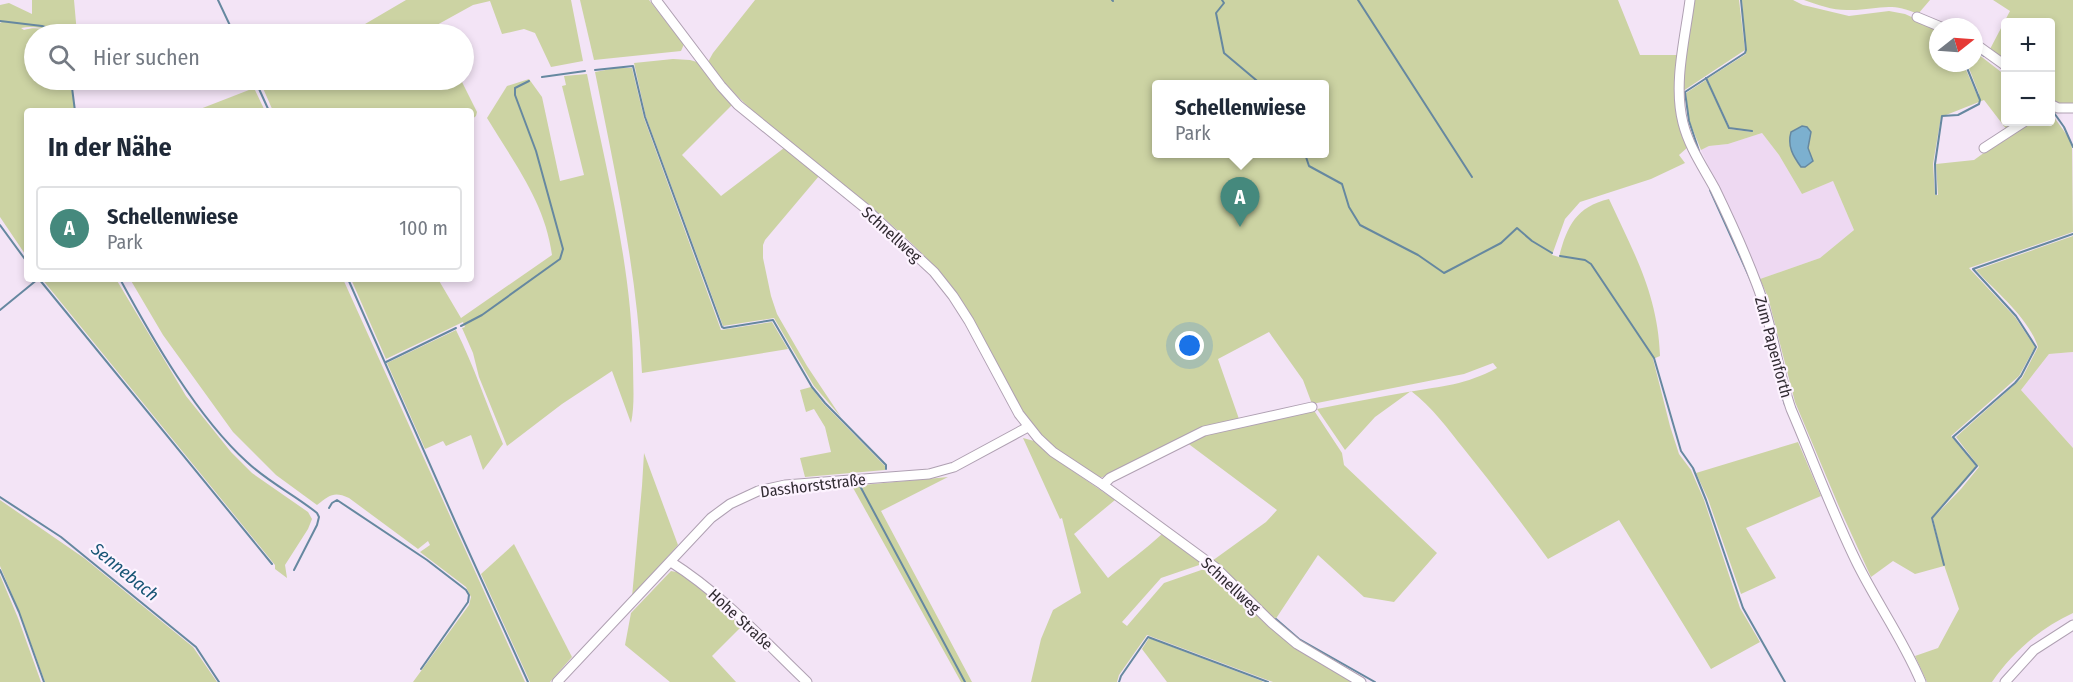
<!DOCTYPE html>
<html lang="de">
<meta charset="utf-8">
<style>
body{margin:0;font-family:"Fira Sans Condensed",sans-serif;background:#f6f6f7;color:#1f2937}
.controls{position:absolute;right:18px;top:18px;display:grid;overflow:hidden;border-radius:6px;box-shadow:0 3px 9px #0003}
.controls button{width:54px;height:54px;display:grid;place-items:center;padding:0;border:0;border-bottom:2px solid #e0e1e3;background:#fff;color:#1f2937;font:30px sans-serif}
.compass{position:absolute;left:1929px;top:18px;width:54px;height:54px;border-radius:50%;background:#fff;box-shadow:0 3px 9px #0003;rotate:73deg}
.you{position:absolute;left:1190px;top:346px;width:21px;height:21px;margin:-15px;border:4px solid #fff;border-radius:50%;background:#1a73e8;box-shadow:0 0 0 9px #1a73e833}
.badge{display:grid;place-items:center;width:39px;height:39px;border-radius:50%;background:#45897d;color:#fff;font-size:20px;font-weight:700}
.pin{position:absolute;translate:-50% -50px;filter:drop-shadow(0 2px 3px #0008)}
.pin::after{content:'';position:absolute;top:32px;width:21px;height:18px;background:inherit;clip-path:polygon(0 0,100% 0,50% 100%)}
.popup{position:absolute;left:1152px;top:80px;width:177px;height:78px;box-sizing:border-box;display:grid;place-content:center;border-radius:6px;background:#fff;filter:drop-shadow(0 2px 4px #0005);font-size:20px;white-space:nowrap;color:#747a83}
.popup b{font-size:22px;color:#1f2937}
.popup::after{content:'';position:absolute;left:50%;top:100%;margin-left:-12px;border:12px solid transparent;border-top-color:#fff}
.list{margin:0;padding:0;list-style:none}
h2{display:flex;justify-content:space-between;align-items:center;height:78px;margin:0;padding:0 24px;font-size:26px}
h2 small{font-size:20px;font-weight:400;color:#747a83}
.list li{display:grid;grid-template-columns:39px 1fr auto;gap:18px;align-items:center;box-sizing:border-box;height:84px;margin:0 12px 12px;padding:0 12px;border:2px solid #e0e1e3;border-radius:6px}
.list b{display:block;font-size:22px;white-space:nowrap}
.list p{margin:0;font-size:20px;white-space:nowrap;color:#747a83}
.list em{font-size:20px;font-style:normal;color:#747a83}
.icon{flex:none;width:33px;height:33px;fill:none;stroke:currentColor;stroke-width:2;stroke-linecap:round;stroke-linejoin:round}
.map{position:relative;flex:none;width:2073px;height:682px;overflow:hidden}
.search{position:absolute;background:#fff;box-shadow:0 3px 9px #0003;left:24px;top:24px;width:450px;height:66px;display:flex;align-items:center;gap:15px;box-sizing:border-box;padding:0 21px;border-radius:33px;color:#747a83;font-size:22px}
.panel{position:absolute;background:#fff;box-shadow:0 3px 9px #0003;left:24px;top:108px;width:450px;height:174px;border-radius:6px}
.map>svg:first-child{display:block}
.built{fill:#eed9f2}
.green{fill:#ccd3a3;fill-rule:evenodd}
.water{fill:#7cb0cf;stroke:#6688a0;stroke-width:1.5}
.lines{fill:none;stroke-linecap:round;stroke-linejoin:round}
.stream{stroke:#6688a0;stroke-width:2}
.minor-casing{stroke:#afa0b2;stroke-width:11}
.minor{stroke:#fff;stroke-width:9}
.labels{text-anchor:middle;stroke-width:4.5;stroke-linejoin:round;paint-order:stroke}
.street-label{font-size:16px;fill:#312b32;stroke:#fdf3ff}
.water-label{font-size:18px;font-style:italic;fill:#175575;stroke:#fdf3ff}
</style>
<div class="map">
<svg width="2073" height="682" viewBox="0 0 2073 682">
<rect width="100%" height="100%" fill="#f3e4f6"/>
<!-- built -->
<g class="built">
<path d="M1762,133L1779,155L1802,194L1833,181L1854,230L1820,258L1760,279L1701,150L1709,146L1728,144Z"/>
<path d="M2073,352V448L2021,390L2049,354Z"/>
</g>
<!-- green -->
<g class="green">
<path d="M32,0H74L77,34C58,35 41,24 21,28L24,30C36,26 50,30 61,34H34V80H70L75,111H27V257L0,217V23L2,22L0,21V5L9,3L32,14Z"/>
<path d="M406,0H571L583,61L551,67L535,33L524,29L502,34L490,1L473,5L435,26L439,34H348Z"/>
<path d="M580,0H649L684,44L681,51L594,60Z"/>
<path d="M755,0H1618L1640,55H1679L1688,147L1679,155L1685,163L1651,179L1580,202L1565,219L1552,255L1559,257C1567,226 1576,207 1609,199C1634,253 1658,295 1660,356L1653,359L1670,426L1679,454L1691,470L1704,500L1740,608L1760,642L1711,669L1619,520L1548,559C1521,522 1493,485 1464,449C1448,429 1432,407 1411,391L1375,417L1345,450L1317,409C1348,403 1378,397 1408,392C1443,386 1465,385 1497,368L1493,363L1464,374L1312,404L1303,380L1269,332L1218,359L1239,419L1203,428L1110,475L1099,478C1079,464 1057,452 1041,435C1026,419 1016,400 1006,381C986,343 967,301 937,269C906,236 871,206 835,178C788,140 745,111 708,62L713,53ZM1156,85H1324V154H1156Z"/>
<path d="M1694,0H1739L1745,50L1683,91L1685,56Z"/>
<path d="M1742,0H1793L1803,5L1849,16L1889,11L1905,14L1938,29V63H1963L1977,95L1979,94L1967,63H1974V51L2005,75L2006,122H2019L2007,130L1984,100L1941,117L1933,164L1935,195H1938L1936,164L1974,160L2027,122H2050L2051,113L2069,138L2072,148L2073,232L1969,268L2015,317L2035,347L2019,376L1951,436L1975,465V468L1931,518L1944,566L1915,574L1893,561L1871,577L1840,509L1795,402L1768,297L1760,279L1820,258L1854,230L1833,181L1802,194L1779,155L1762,133L1728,144L1709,146L1701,150L1689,120L1686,93L1706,80L1729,129L1753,132L1730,128L1707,79L1746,54ZM1802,126L1811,132L1808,148L1811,156L1801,167C1791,155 1791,147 1791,132Z"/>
<path d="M1804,0H1930L1918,14C1890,1 1878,10 1850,10C1835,11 1818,5 1804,0Z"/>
<path d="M1993,0H2073V105L2060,106L2051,100L2050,22H2006L2005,63L1989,51L2010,11Z"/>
<path d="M673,59L690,60L697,62L732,105L682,155L721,196L784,148L819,176L765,240L763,245V258L771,296L777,314L807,366L841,417L814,386L774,318L723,326L646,117L634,63Z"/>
<path d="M616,68H632L644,118L721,330L772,322L788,349L642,373C637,271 615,172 595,72Z"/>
<path d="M587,74C606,170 632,266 633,364C633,384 635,404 631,423L612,371L562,404L507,446L479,377L473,353L462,328L465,327L463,322L386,359L351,279H438L461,318L552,255C545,202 514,163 487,118L507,86L529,79L542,97L560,181L584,175L562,86L566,85L564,76Z"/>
<path d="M272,80H461L477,112L476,116L471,120V111H273L262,86Z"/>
<path d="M254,88L265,111H195Z"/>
<path d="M2073,236V352L2049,354L2021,390L2073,448V613C2040,628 2012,653 1992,682H1927L1915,656L1938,648L1959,609L1945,568L1933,518L1961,489L1979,467L1956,437L2022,378L2038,347C2028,317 1997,293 1976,270Z"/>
<path d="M42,279H116L186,396L231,452L252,473L308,512L312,519L308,529L285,565L287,578L275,569V565Z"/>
<path d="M130,279H343L525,682H413L469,605L471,597L466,587L420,552L430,545L428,541L418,549L349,498C334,491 330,495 317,505L276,475L233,432L163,335Z"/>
<path d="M456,330C474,366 487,406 503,444L483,470L471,435L446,446L443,441L425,449L387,363Z"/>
<path d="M811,387L823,403L885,466V470L805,477L800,458L831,452L825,427L814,409L806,412L800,390Z"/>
<path d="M1313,409L1342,453L1344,465L1437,553L1394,602L1364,597L1318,555L1275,620L1212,561L1266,522L1277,510L1186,442L1205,434Z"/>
<path d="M1023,438L1034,441L1051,456L1115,500L1074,534L1108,578C1126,563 1145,550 1162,534L1202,564L1161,578L1122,622L1127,626L1164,583L1207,568L1294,648L1352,682H1273L1147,635L1119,675L1117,682H1031L1041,639L1053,610L1081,593L1062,518L1060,519Z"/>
<path d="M1798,442L1821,496L1746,528L1776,578L1741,594L1708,499L1696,473Z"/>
<path d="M644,453L678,545L632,597L642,486Z"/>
<path d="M948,477L881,511L972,682H961L852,486Z"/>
<path d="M0,500L84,558L193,647L217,682H45L19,611L0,566Z"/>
<path d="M514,544L572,657L550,682H530L481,574Z"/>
<path d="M671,571L682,573L744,624L712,656L736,682H670L625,645L631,613Z"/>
<path d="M0,575L18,618L41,682H0Z"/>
<path d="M1149,638L1262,681L1263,682H1167L1142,649Z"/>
</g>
<!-- water -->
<path class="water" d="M1802,126L1807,127L1811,132L1808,148L1813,161L1805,167H1801C1793,156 1787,146 1791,132Z"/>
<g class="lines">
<!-- stream -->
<g class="stream">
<path d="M218,0L234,34"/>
<path d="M1112,0L1113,1"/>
<path d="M1222,0L1224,3L1216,13L1224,53L1262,85"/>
<path d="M1358,0L1472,177"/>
<path d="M0,21L42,26L61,32L64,34"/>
<path d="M1974,49L1984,56"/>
<path d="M595,70L633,66L645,117L722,327L724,328L773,320L812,387L825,403L886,465V469"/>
<path d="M542,77L585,71"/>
<path d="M1706,78L1729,128L1752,131"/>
<path d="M71,80L75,111"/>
<path d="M255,80L269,111"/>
<path d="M2052,110L2064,127L2073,147"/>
<path d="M1699,151L1689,121L1685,92L1745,53L1746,50L1741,0"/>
<path d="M1305,154L1309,166L1342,184L1349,207L1360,225L1418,255L1444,273L1501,243L1517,228L1532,241L1552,253"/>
<path d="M1710,190L1752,283"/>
<path d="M1936,194L1935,164L1942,116L1958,115L1979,104L1980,100L1965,63"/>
<path d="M0,225L27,262"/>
<path d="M1560,256L1585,260L1591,264L1654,358L1681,451L1693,468L1706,500L1743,608L1785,682"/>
<path d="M39,279L272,564"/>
<path d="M120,279C152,338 197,417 247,462C268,482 295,495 317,513L319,517L317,525L294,570"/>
<path d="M348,279L458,528L528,682"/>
<path d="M0,310L38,279"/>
<path d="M461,326L482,315L560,259L563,249L536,151L515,95V88L529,81"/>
<path d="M386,362L456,328"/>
<path d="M1775,370L1785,405"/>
<path d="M860,486L965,682"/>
<path d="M0,497L61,537L196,647L219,682"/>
<path d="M329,508L332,503L337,500L427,560L466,590L469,595L468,602L421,669"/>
<path d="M1944,565L1932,518L1977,466L1953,437L2015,383L2021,376L2036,347L2016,316L1973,269L2073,234"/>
<path d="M0,570L19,612L44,682"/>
<path d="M1276,619L1299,639L1375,682"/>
<path d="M1119,682L1121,676L1148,637L1268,682"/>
</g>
<defs>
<g id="minor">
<path d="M656,0L721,86L738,105L865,208L934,272L953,296L969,321L1019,414L1038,438L1053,452L1103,485L1216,568L1272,623L1297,644L1361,682"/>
<path d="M1690,0C1685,39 1673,84 1683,123C1689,147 1703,167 1715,189C1730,220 1745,253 1757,285C1773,326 1777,369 1791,409C1813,460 1832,512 1856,561C1876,602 1903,639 1921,682"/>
<path d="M1917,17L1941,27"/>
<path d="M1974,43L2006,66"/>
<path d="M2050,104L2058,108H2073"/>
<path d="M1984,148L2024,122"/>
<path d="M1103,485L1110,478L1204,431L1312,407"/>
<path d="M671,562C723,595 763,640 807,682"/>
<path d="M557,682L711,518L730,504L758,491L785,485L929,474L954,467L1028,427"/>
<path d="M2005,682L2034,650L2073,625"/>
</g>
</defs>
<!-- minor casing -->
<use href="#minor" class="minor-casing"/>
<!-- minor -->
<use href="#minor" class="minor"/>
</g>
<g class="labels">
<!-- street labels -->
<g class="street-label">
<text transform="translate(892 234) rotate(42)" y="6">Schnellweg</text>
<text transform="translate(1774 347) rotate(75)" y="6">Zum Papenforth</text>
<text transform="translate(813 485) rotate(-7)" y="6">Dasshorststraße</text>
<text transform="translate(1231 585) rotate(43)" y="6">Schnellweg</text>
<text transform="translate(741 619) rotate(43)" y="6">Hohe Straße</text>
</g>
<!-- water labels -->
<g class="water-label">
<text transform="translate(125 572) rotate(39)" y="6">Sennebach</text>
</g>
</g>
</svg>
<div class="controls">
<button>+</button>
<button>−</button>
</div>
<svg class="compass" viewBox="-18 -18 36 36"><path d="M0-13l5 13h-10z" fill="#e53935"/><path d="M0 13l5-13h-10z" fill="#747a83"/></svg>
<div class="you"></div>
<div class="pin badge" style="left:1240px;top:227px">A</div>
<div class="popup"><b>Schellenwiese</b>Park</div>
<div class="search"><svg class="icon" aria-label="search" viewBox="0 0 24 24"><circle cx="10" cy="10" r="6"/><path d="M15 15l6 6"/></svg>Hier suchen</div>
<section class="panel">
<h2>In der Nähe<small></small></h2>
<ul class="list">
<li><span class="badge">A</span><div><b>Schellenwiese</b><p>Park</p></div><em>100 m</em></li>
</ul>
</section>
</div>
